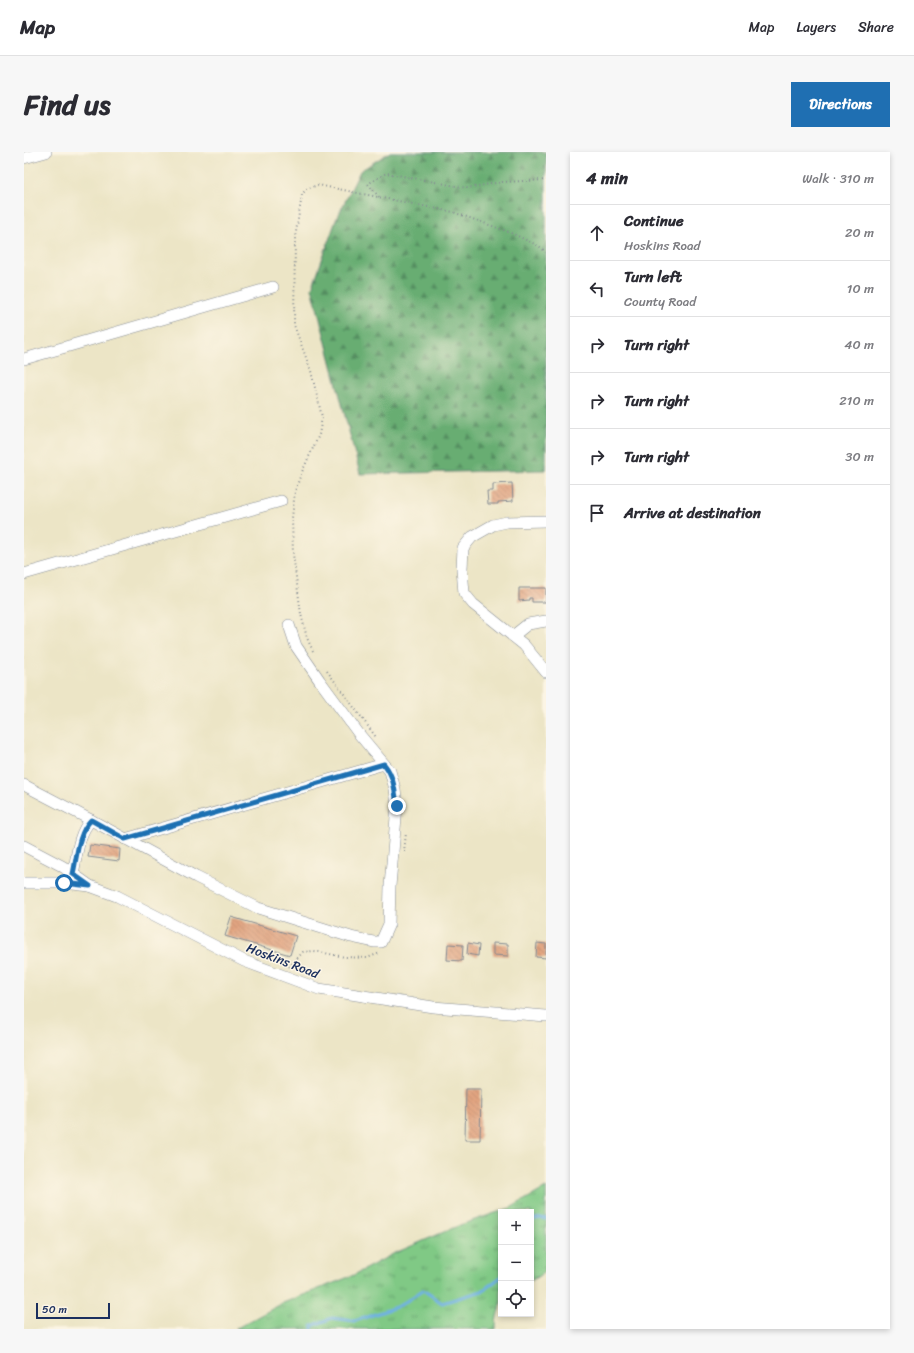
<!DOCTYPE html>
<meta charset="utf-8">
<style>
body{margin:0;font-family:Sriracha,sans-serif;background:#f7f7f7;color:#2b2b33}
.controls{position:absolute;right:12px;bottom:12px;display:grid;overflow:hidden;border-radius:0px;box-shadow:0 2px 6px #0003}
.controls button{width:36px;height:36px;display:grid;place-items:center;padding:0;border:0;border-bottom:1px solid #e1e1e2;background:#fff;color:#2b2b33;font:20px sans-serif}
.scale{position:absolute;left:12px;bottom:10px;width:74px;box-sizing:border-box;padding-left:4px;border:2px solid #1b2f5e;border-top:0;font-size:11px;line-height:14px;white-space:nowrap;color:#1b2f5e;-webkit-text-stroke:3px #fcf5e5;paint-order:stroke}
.stop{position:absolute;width:12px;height:12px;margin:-9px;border:3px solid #1f6fb2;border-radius:50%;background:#fff}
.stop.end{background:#1f6fb2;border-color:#fff;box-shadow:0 1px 4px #0008}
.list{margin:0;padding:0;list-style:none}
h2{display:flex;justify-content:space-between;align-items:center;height:52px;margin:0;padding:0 16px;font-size:17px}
h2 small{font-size:13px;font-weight:400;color:#7c7c81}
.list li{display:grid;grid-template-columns:26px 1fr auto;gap:12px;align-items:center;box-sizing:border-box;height:56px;padding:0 16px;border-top:1px solid #e1e1e2}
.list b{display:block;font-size:15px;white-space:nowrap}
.list p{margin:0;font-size:13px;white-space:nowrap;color:#7c7c81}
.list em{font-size:13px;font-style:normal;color:#7c7c81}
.icon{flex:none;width:22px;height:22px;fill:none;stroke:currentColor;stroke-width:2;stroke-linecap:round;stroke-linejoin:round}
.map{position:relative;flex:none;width:522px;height:1177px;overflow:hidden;border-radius:0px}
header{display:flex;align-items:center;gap:24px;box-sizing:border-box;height:56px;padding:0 20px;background:#fff;border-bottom:1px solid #e1e1e2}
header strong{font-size:19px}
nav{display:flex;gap:22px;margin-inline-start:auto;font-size:14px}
.intro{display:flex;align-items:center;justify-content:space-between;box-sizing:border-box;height:96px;padding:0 24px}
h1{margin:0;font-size:28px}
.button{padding:10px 18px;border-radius:0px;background:#1f6fb2;color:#fff;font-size:14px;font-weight:700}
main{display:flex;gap:24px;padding:0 24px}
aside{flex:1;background:#fff;border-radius:0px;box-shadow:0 2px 6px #0003}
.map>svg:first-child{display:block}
.forest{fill:url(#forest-firs);stroke:#426e68}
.park{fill:url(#park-tufts);stroke:#4e7c72}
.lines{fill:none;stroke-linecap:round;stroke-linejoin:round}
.stream{stroke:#70b1e4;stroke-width:3}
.building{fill:url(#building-back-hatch)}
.minor-casing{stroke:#848a92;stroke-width:12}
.path{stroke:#848a92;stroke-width:2;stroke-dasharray:1 3;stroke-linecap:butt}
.minor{stroke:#fff;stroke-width:11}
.route{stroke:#1f6fb2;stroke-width:5}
.labels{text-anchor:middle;stroke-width:3;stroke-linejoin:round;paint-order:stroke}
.street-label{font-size:13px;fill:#1b2f5e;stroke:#fcf5e5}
</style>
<header>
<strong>Map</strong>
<nav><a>Map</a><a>Layers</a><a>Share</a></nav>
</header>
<div class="intro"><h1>Find us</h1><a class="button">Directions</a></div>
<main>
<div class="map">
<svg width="522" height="1177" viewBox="0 0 522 1177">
<defs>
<pattern id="forest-firs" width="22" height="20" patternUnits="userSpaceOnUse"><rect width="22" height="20" fill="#68ad72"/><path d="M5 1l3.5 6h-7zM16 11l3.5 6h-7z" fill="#558d61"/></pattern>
<pattern id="park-tufts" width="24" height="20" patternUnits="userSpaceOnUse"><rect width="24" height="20" fill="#80c985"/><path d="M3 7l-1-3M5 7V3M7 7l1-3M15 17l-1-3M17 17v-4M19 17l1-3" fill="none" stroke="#68a470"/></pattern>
<pattern id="building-back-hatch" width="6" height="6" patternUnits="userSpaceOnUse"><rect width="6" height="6" fill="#e2a480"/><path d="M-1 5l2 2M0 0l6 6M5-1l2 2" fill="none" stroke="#b6866c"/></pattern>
</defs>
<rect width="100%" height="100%" fill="#fcf5e5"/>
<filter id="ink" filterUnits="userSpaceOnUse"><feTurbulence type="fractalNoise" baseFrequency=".025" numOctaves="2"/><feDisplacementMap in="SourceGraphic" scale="8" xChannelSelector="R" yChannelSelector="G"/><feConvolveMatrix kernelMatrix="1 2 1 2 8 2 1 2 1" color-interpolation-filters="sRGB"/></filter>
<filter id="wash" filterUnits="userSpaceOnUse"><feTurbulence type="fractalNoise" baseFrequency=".012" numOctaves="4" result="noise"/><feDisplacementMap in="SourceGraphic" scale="16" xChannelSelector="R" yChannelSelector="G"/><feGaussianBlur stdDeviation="0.9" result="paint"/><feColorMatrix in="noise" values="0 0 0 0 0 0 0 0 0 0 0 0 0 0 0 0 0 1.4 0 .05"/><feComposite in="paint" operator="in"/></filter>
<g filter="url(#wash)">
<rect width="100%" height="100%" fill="#ece5c6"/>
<!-- forest -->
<path class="forest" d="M366,0H522V318L336,322L288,136L312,68L336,19Z"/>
<!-- park -->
<path class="park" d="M522,1036V1119L507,1129V1060H477V1154C473,1161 472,1169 472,1177H211L259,1151L330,1123L369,1102L436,1073L486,1056Z"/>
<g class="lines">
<!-- stream -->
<g class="stream">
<path d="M507,1068L517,1066L522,1067"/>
<path d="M288,1177V1174L308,1166L331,1169L375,1154L399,1138L418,1151L458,1139L477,1125"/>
</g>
</g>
<g id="blocks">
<!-- building -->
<g class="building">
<path d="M488,331L489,349L474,350V352H464L463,339H469V332Z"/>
<path d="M495,436H522V450H508V446H505V448L495,449Z"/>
<path d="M66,693L96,697L95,709L64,705Z"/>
<path d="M207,765L272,784L266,803L201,784Z"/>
<path d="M444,791L455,793L454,804L443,802Z"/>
<path d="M469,791L484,792V804L469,803Z"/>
<path d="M513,791L522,792V806L512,805Z"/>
<path d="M424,792L439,793L438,809L423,808Z"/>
<path d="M442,937H457L456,988H441Z"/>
</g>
</g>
</g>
<g filter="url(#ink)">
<use href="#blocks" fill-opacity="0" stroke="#848a92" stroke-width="1"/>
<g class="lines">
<defs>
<g id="minor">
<path d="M0,6L22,0"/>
<path d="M0,207L249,135"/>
<path d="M522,369L483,370L469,373L448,385L439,396L438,417L440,441L449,452L500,493L522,520"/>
<path d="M0,422L257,349"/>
<path d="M489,484L504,472L522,469"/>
<path d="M0,633L67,668L172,725L234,756L327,785L350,790H357L365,772L366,734L373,654L371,637L366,619L335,582L296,529L272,494L265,473"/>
<path d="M101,687L360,612"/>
<path d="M0,694L38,714L66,734"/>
<path d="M49,722C53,704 54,681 67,668"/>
<path d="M0,731H40L66,734L93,744L220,809L295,837L409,855L522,864"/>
</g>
</defs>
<!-- minor casing -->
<use href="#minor" class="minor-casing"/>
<!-- path -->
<g class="path">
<path d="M355,45L344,32L362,21L443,36L478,30L522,28"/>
<path d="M289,499L283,486L277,462L269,402L268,366L271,339L277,322L295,283L298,265L287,219L270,173L271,86L278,43L282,37L294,33L429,60L485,80L515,94L522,100"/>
<path d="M303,519L352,585"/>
<path d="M380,700L382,681"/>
<path d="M265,815L279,800L290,799L321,805L343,806L356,801"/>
</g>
<!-- minor -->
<use href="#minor" class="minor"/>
</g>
</g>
<g class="lines" filter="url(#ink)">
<!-- route -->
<path class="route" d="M40,731L66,734L49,722C53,704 54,681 67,668L101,687L360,612C370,624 371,639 373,654"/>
</g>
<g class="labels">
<!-- street labels -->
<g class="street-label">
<text transform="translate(259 808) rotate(21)" y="5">Hoskins Road</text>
</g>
</g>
</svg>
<div class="controls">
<button>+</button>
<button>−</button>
<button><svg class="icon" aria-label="locate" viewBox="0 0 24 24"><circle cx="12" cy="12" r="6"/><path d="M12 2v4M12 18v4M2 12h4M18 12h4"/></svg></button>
</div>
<div class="scale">50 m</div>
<div class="stop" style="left:40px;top:731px"></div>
<div class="stop end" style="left:373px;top:654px"></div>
</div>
<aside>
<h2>4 min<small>Walk · 310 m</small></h2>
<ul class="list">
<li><svg class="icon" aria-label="ahead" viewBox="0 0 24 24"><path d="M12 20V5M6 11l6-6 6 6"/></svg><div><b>Continue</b><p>Hoskins Road</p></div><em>20 m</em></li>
<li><svg class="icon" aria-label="left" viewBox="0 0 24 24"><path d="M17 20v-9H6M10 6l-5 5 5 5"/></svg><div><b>Turn left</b><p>County Road</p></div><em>10 m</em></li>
<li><svg class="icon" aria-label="right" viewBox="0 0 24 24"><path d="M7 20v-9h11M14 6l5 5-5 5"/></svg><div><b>Turn right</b></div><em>40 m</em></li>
<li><svg class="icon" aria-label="right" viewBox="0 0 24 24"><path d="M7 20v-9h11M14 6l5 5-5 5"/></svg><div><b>Turn right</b></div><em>210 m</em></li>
<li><svg class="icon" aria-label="right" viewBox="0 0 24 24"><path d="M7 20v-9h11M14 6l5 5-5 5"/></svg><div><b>Turn right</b></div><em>30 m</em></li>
<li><svg class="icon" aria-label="arrive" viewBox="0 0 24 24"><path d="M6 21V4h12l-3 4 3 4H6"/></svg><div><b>Arrive at destination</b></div></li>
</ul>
</aside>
</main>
